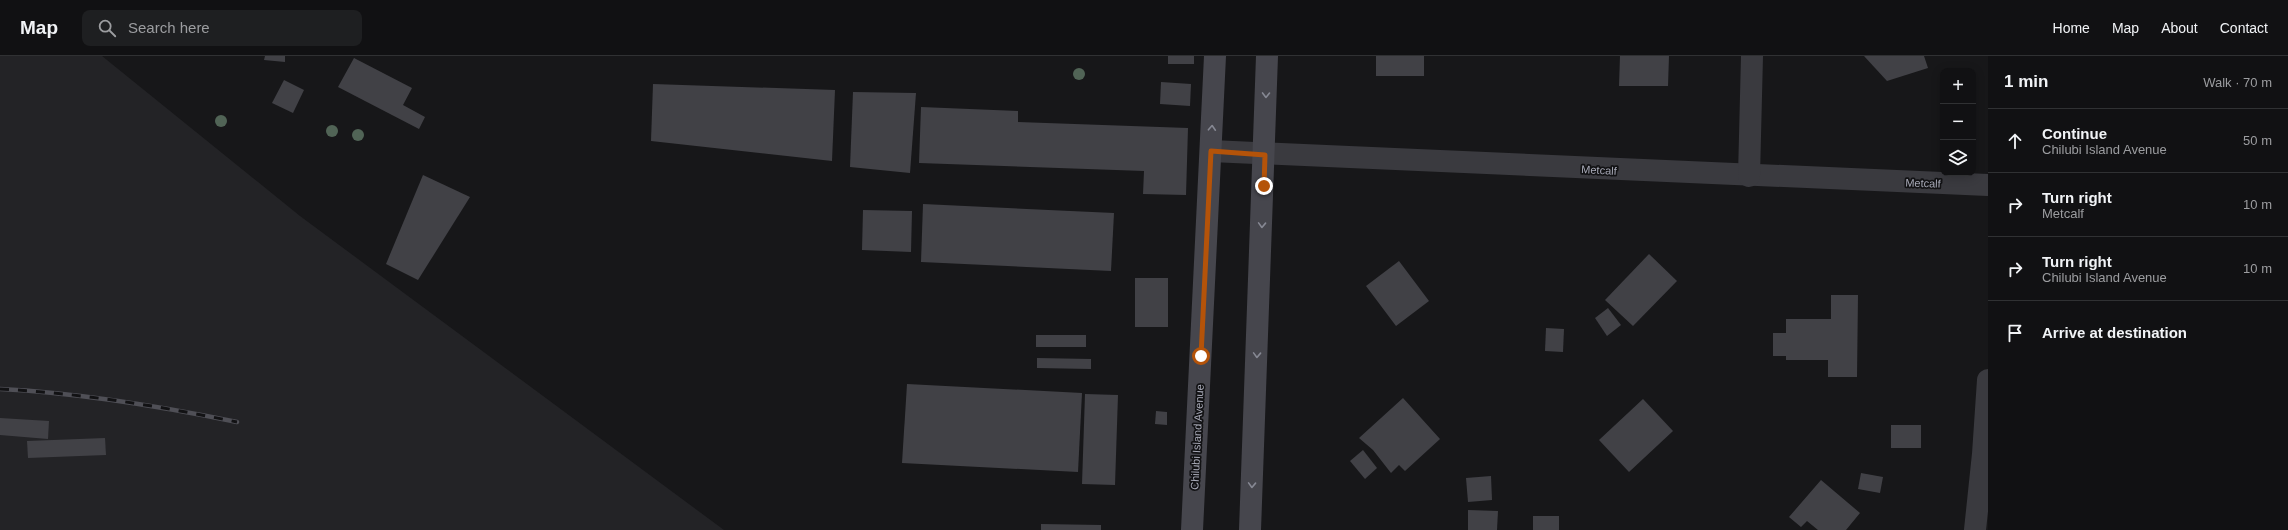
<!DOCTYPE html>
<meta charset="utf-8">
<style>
body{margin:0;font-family:Arial,sans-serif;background:#1e1f21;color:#f1f3f6}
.controls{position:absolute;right:12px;top:12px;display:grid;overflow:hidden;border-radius:8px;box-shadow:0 2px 10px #0003}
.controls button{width:36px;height:36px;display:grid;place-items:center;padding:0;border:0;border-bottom:1px solid #303133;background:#111113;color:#f1f3f6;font:20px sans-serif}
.stop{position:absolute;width:12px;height:12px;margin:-9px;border:3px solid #b45309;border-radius:50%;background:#fff}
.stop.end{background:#b45309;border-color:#fff;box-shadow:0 1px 4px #0008}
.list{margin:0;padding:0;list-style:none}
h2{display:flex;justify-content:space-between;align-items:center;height:52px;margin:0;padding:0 16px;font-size:17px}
h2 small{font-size:13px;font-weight:400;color:#9c9da0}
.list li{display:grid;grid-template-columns:26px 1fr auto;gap:12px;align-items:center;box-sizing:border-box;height:64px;padding:0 16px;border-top:1px solid #303133}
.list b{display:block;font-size:15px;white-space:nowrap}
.list p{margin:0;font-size:13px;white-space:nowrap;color:#9c9da0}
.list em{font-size:13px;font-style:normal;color:#9c9da0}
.icon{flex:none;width:22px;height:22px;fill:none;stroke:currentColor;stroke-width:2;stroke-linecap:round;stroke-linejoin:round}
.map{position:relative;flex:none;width:1988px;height:474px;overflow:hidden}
header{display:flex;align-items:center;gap:24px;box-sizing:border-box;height:56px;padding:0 20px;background:#111113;border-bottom:1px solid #303133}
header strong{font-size:19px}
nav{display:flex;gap:22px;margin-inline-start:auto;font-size:14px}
.search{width:280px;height:36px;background:#1e1f21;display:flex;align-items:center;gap:10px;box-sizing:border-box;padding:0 14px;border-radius:8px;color:#9c9da0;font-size:15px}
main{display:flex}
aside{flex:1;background:#111113}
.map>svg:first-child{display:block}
.built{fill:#232326}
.building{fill:#414146}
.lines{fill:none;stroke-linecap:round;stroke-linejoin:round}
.street{stroke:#3a3a3f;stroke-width:22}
.secondary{stroke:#46464d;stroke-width:22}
.rail-casing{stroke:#4f4f56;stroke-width:4.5}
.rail{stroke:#121214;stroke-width:3;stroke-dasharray:9;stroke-linecap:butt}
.tree{fill:#516456}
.oneway{stroke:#868893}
.route{stroke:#b45309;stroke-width:5}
.labels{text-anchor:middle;stroke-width:3.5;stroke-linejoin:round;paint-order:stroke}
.street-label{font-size:11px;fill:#a9abb8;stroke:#121214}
</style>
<header>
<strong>Map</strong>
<div class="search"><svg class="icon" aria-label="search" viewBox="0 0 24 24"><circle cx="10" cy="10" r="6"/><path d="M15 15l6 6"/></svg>Search here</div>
<nav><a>Home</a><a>Map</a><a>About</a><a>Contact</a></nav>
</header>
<main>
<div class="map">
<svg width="1988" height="474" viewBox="0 0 1988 474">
<rect width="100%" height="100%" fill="#171719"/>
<!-- built -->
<path class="built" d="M0,0H102L300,160L724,474H0Z"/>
<!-- building -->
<g class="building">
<path d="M265,0H285V6L264,4Z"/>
<rect x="1168" y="0" width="26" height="8"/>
<rect x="1376" y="0" width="48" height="20"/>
<path d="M1620,0H1669L1668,30H1619Z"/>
<path d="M1864,0H1924L1928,12L1887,25Z"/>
<path d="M354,2L412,32L403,49L425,61L419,73L338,31Z"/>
<path d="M284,24L304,34L293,57L272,47Z"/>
<path d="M1161,26L1191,28L1190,50L1160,48Z"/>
<path d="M653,28L835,34L832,105L651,85Z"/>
<path d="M853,36L916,37L910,117L850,111Z"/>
<path d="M921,51L1018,55V66L1188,72L1186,139L1143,138L1144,115L919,107Z"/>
<path d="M423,119L470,141L418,224L386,208Z"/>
<path d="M923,148L1114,157L1111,215L921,206Z"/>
<path d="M863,154L912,155L911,196L862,194Z"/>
<path d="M1649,198L1677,225L1633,270L1605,244Z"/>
<path d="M1399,205L1429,245L1396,270L1366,230Z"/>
<rect x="1135" y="222" width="33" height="49"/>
<path d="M1831,239H1858L1857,321H1828V304H1786V300H1773V277H1786V263H1831Z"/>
<path d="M1608,252L1621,269L1607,280L1595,262Z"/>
<path d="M1546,272L1564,273L1563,296L1545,295Z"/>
<rect x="1036" y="279" width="50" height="12"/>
<path d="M1037,302L1091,303V313L1037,312Z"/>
<path d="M907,328L1082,337L1078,416L902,407Z"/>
<path d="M1085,338L1118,339L1115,429L1082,428Z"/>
<path d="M1403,342L1440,383L1405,415L1399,409L1391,417L1373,394L1359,382Z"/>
<path d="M1643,343L1673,375L1629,416L1599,384Z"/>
<path d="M1156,355L1167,356V369L1155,368Z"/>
<path d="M0,362L49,365L48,383L0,379Z"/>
<rect x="1891" y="369" width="30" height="23"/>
<path d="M105,382L106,399L28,402L27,385Z"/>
<path d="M1363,394L1377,412L1365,423L1350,405Z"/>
<path d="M1861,417L1883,421L1880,437L1858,433Z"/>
<path d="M1491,420L1492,444L1468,446L1466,422Z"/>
<path d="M1821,424L1860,457L1846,474H1818L1807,465L1801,471L1789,461Z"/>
<path d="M1468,454L1498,455L1497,474H1468Z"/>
<rect x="1533" y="460" width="26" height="14"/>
<path d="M1041,468L1101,469V474H1041Z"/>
</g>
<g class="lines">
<!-- street -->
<g class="street">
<path d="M1211,95L1988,129"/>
<path d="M1749,120L1752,0"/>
<path d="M1975,474L1983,398L1988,324"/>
</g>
<!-- secondary -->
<g class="secondary">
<path d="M1192,474L1215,0"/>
<path d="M1250,474L1267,0"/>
</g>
<defs>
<path id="rail" d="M0,333C80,337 159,350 237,366"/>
</defs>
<!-- rail casing -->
<use href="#rail" class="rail-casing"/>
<!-- rail -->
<use href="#rail" class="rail"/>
</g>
<!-- trees -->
<g class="tree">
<circle cx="1079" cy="18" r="6"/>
<circle cx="221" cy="65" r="6"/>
<circle cx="332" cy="75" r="6"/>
<circle cx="358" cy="79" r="6"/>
</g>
<!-- one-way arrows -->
<defs><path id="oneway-chevron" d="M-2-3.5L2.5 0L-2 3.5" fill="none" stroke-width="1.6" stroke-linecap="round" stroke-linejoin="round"/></defs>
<g class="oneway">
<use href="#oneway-chevron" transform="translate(1266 39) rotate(91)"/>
<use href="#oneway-chevron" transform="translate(1212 72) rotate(-87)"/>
<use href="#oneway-chevron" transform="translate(1262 169) rotate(92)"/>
<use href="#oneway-chevron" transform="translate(1257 299) rotate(92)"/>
<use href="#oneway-chevron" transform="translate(1252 429) rotate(92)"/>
</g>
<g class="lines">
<!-- route -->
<path class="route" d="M1201,300L1211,95L1265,99L1264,130"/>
</g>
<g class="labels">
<!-- street labels -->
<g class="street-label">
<text transform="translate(1599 114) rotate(3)" y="4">Metcalf</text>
<text transform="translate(1923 127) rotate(2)" y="4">Metcalf</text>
<text transform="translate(1197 381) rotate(-87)" y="4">Chilubi Island Avenue</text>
</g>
</g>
</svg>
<div class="controls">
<button>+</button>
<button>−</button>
<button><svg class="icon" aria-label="layers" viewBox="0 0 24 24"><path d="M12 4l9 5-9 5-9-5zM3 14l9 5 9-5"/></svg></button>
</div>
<div class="stop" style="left:1201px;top:300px"></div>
<div class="stop end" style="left:1264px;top:130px"></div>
</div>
<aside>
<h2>1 min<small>Walk · 70 m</small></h2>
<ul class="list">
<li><svg class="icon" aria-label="ahead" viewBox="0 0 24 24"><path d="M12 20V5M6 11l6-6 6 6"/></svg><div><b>Continue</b><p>Chilubi Island Avenue</p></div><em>50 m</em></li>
<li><svg class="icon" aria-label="right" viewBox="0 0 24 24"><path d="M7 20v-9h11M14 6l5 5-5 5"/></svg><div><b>Turn right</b><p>Metcalf</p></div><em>10 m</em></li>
<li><svg class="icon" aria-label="right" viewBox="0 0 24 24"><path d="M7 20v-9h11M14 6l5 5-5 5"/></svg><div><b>Turn right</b><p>Chilubi Island Avenue</p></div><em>10 m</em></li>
<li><svg class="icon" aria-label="arrive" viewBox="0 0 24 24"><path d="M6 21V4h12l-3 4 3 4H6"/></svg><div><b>Arrive at destination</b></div></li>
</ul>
</aside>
</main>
